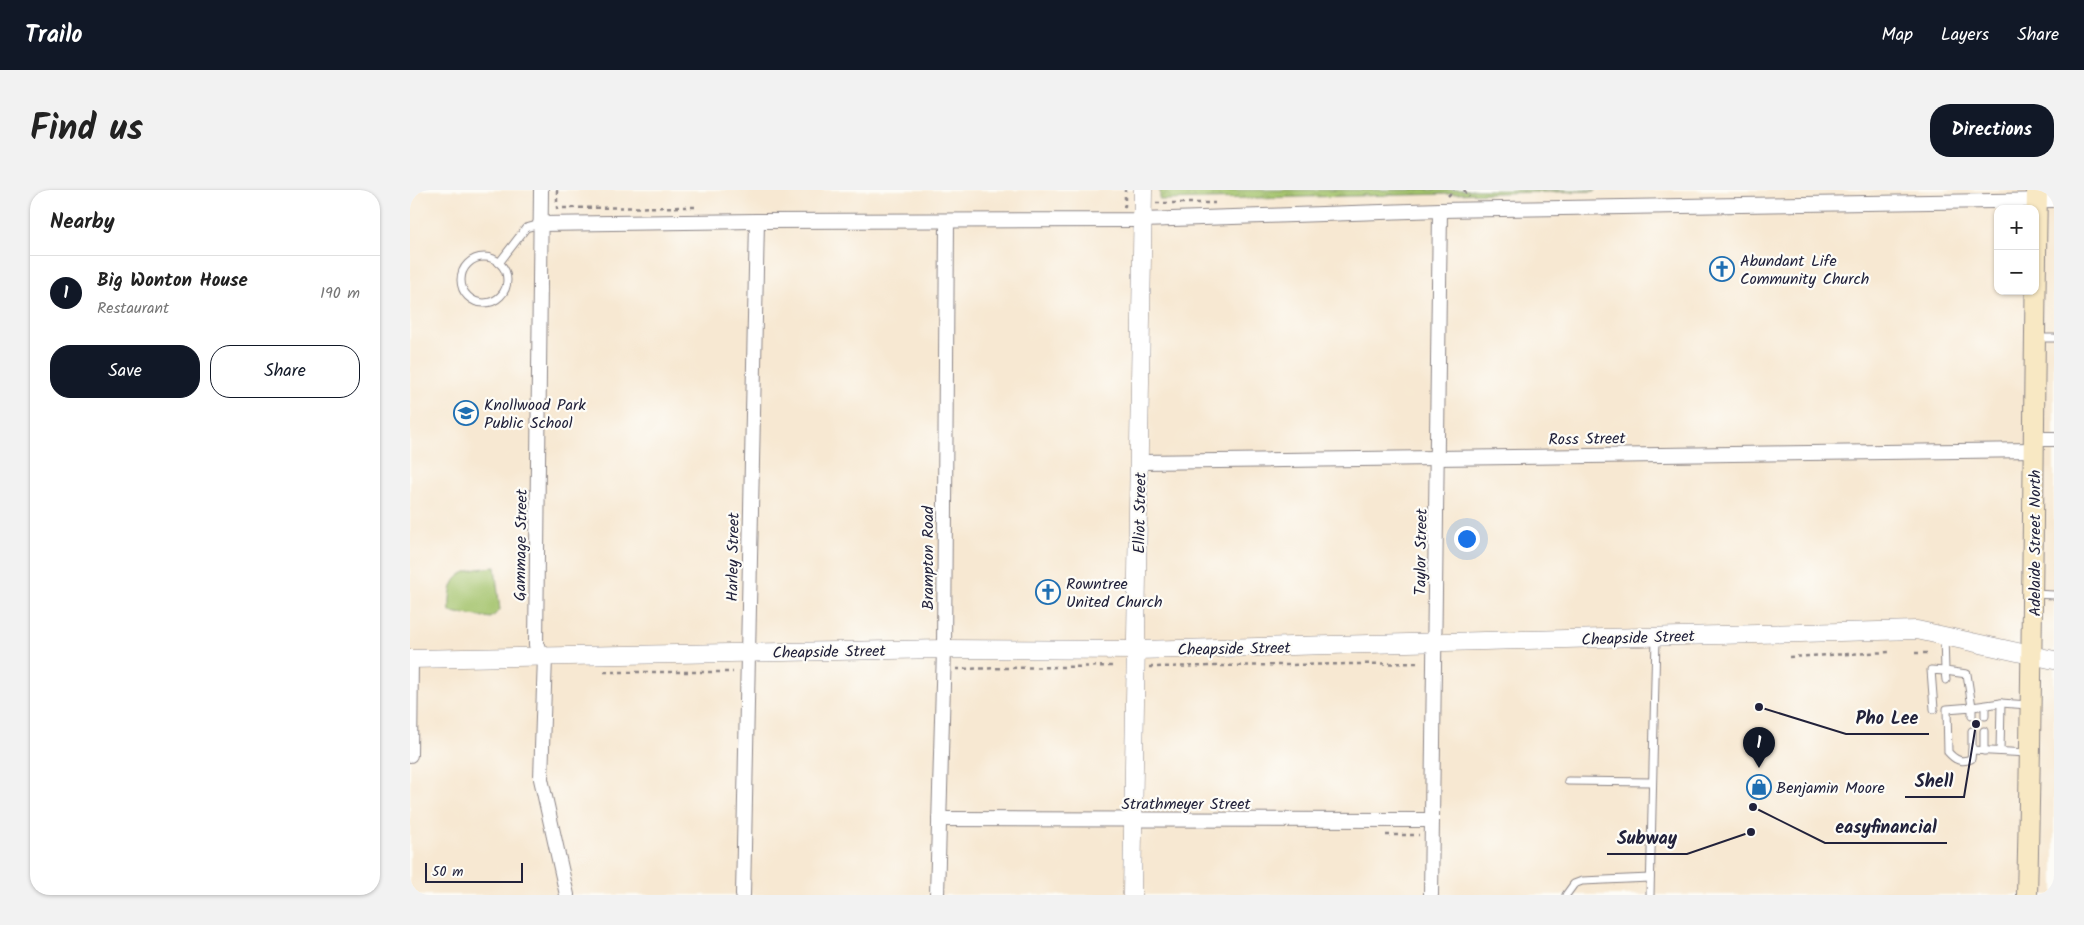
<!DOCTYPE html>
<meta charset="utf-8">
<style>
body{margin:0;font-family:Kalam,sans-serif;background:#f2f2f2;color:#222}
.controls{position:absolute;right:15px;top:15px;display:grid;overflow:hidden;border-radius:10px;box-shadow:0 1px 4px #0004}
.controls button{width:45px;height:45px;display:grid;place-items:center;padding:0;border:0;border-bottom:1px solid #e0e0e0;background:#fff;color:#222;font:25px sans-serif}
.scale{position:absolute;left:15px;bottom:12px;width:98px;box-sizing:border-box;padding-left:5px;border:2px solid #22223b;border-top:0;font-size:14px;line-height:18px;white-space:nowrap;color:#22223b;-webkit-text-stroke:4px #fdfcf7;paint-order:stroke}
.you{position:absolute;left:1056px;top:348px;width:18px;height:18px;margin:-12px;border:4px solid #fff;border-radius:50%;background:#1a73e8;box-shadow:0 0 0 8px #1a73e833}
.badge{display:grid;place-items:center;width:32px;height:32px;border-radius:50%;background:#111827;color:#fff;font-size:16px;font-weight:700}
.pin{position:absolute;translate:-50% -41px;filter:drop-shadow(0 1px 2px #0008)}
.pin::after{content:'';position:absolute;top:26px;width:18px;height:15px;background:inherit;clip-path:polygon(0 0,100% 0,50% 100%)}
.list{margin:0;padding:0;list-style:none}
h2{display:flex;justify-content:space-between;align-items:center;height:65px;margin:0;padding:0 20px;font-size:21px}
h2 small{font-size:16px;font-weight:400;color:#767676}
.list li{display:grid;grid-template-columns:32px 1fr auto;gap:15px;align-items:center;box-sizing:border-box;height:75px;padding:0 20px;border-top:1px solid #e0e0e0}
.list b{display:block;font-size:19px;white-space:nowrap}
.list p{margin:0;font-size:16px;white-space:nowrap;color:#767676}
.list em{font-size:16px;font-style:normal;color:#767676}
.actions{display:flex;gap:10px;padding:15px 20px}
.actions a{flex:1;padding:11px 0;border:1px solid #111827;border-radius:20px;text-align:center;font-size:18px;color:#111827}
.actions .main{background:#111827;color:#fff}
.map{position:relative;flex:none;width:1644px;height:705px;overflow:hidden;border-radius:20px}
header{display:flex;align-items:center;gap:30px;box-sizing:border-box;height:70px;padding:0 25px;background:#111827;color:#fff}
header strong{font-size:24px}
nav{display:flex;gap:28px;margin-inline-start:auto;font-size:18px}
.intro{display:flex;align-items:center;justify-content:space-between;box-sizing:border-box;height:120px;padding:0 30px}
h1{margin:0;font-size:35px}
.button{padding:12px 22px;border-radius:20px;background:#111827;color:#fff;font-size:18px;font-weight:700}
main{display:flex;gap:30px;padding:0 30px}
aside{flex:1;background:#fff;border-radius:20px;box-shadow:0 1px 4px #0004}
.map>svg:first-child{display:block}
.green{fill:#a3c26a;stroke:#627252}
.park{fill:url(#park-crowns);stroke:#627252}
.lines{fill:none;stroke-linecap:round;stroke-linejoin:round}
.service-casing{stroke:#8c8586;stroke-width:9}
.minor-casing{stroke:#8c8586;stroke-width:16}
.tertiary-casing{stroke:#8c8586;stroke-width:19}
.secondary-casing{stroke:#8c8586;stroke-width:22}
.path{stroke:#8c8586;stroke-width:2.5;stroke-dasharray:4 4;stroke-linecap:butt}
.service{stroke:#fff;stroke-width:7}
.minor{stroke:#fff;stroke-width:14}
.tertiary{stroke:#fff;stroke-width:18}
.secondary{stroke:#f8e8c3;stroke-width:20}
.labels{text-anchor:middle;stroke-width:4.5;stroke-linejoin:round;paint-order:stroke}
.poi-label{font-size:16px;fill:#22223b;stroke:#fdfcf7;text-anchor:start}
.street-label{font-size:16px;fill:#22223b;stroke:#fdfcf7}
.leader{fill:none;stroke:#22223b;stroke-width:2}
.callout-dot{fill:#22223b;stroke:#fdfcf7;stroke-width:2}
.callout-label{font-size:18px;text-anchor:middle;font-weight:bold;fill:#22223b;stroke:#fdfcf7;stroke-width:4.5;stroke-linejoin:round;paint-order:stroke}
</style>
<header>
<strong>Trailo</strong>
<nav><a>Map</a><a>Layers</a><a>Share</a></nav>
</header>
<div class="intro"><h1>Find us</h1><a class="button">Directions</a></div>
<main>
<aside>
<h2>Nearby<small></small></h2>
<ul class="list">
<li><span class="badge">1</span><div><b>Big Wonton House</b><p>Restaurant</p></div><em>190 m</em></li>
</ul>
<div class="actions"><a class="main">Save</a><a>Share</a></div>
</aside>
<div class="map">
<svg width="1644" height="705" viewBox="0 0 1644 705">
<defs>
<pattern id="park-crowns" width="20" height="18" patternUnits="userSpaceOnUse" patternTransform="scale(1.25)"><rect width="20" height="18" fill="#a3c26a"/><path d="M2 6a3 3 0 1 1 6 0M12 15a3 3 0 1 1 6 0" fill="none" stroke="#8ca65d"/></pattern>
</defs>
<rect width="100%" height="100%" fill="#fdfcf7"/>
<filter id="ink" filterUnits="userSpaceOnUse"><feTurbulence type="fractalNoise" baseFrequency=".02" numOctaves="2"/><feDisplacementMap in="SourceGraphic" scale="10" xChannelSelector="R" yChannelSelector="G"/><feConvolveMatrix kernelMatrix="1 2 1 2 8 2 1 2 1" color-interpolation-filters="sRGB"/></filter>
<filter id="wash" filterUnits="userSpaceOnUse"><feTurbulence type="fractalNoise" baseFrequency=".0096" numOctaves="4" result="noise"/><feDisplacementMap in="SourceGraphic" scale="20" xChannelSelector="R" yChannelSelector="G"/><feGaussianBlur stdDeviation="1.12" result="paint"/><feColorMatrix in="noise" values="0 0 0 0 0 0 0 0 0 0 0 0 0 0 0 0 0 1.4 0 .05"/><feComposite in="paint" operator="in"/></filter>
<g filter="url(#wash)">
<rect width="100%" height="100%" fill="#f7e8d2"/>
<!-- green -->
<path class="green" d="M85,377L90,420L81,428L40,422C38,384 50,380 85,377Z"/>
<!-- park -->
<path class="park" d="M750,0H1186V1L750,10Z"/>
</g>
<g filter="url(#ink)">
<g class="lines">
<defs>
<g id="service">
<circle cx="74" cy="90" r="23"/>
<path d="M89,73L116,38L130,34"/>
<path d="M1627,148H1644"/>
<path d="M1624,404L1644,405"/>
<path d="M1534,446L1535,481L1557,484L1562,517L1591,513L1618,515"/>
<path d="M1524,519L1521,480L1535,481L1536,490"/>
<path d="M1562,526V517L1537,519L1538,562C1545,570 1551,573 1561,569L1562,560"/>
<path d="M1575,526V516"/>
<path d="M1562,541V560L1618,563"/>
<path d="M1574,561V541"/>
<path d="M1590,561L1591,513"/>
<path d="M1158,591L1242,592"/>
<path d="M1156,705L1164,694L1172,691L1240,688"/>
<path d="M1240,705L1246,447"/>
</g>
<g id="minor">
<path d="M131,0L126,455L135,466L131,589L157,705"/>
<path d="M130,34L347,31L732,30L1030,20L1644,10"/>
<path d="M1624,249H1644"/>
<path d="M730,272L1624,260"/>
<path d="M0,565L1,469"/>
<path d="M529,629L1022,630"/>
<path d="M333,705L347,31"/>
<path d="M527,705L534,459L537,31"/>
<path d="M1021,705L1030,20"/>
</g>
<g id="tertiary">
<path d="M0,469L534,459L727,460L1507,440L1644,470"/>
<path d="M722,705L733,0"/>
</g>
<path id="secondary" d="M1617,705C1623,470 1623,235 1627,0"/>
</defs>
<!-- service casing -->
<use href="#service" class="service-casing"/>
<!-- minor casing -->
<use href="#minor" class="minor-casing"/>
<!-- tertiary casing -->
<use href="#tertiary" class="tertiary-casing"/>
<!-- secondary casing -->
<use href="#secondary" class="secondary-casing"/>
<!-- path -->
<g class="path">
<path d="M147,0V18L285,17"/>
<path d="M1054,0L1059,7"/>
<path d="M1038,6L1044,0"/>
<path d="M746,13H805"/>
<path d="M713,16H715V0"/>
<path d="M1505,463H1520"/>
<path d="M1379,467L1479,462"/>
<path d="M739,477L1011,473"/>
<path d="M546,479L703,476"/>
<path d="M194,482H323"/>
<path d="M976,645H1009"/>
</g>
<!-- service -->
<use href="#service" class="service"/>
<!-- minor -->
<use href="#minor" class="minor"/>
<!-- tertiary -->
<use href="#tertiary" class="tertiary"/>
<!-- secondary -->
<use href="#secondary" class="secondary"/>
</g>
</g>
<!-- icons -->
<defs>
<symbol id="church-ring" viewBox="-11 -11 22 22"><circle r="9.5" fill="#fdfcf7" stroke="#1f6fb2" stroke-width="1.5"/><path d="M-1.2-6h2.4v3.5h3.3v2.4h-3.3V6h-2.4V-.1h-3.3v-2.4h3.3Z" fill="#1f6fb2"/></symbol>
<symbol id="school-ring" viewBox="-11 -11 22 22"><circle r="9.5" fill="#fdfcf7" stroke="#1f6fb2" stroke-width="1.5"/><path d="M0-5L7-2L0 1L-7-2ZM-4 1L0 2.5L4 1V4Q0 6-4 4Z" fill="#1f6fb2"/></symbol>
<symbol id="shop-ring" viewBox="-11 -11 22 22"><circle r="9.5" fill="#fdfcf7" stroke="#1f6fb2" stroke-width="1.5"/><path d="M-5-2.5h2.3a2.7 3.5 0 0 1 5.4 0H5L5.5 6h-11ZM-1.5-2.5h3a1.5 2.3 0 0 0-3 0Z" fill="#1f6fb2"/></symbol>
</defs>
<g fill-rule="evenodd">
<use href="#church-ring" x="1298" y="65" width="28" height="28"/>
<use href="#school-ring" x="42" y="209" width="28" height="28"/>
<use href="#church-ring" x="624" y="388" width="28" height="28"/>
<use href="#shop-ring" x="1335" y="583" width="28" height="28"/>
</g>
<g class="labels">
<!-- poi labels -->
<g class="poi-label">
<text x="1330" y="76">Abundant Life<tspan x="1330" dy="18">Community Church</tspan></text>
<text x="74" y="220">Knollwood Park<tspan x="74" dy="18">Public School</tspan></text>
<text x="656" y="399">Rowntree<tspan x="656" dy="18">United Church</tspan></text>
<text x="1366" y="603">Benjamin Moore</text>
</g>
<!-- street labels -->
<g class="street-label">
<text transform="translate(1177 248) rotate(-1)" y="6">Ross Street</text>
<text transform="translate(729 323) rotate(-89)" y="6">Elliot Street</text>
<text transform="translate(1624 353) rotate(-90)" y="6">Adelaide Street North</text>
<text transform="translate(110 355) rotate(-89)" y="6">Gammage Street</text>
<text transform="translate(1010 362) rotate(-89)" y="6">Taylor Street</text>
<text transform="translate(322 367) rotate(-89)" y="6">Harley Street</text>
<text transform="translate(517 368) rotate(-90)" y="6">Brampton Road</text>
<text transform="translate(1228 447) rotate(-2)" y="6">Cheapside Street</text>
<text transform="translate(824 458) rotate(-1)" y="6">Cheapside Street</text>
<text transform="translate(419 461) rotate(-1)" y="6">Cheapside Street</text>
<text x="776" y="619">Strathmeyer Street</text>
</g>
</g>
<!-- callouts -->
<path class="leader" d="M1349 517L1436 544H1519M1566 534L1554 607H1495M1343 617L1415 653H1537M1341 642L1277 664H1197"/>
<g class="callout-dot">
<circle cx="1349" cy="517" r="5"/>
<circle cx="1566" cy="534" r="5"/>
<circle cx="1343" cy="617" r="5"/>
<circle cx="1341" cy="642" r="5"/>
</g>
<g class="callout-label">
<text x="1477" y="534">Pho Lee</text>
<text x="1524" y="597">Shell</text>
<text x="1476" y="643">easyfinancial</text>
<text x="1237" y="654">Subway</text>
</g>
</svg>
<div class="controls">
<button>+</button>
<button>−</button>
</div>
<div class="scale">50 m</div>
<div class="you"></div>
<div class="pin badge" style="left:1349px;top:578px">1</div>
</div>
</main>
